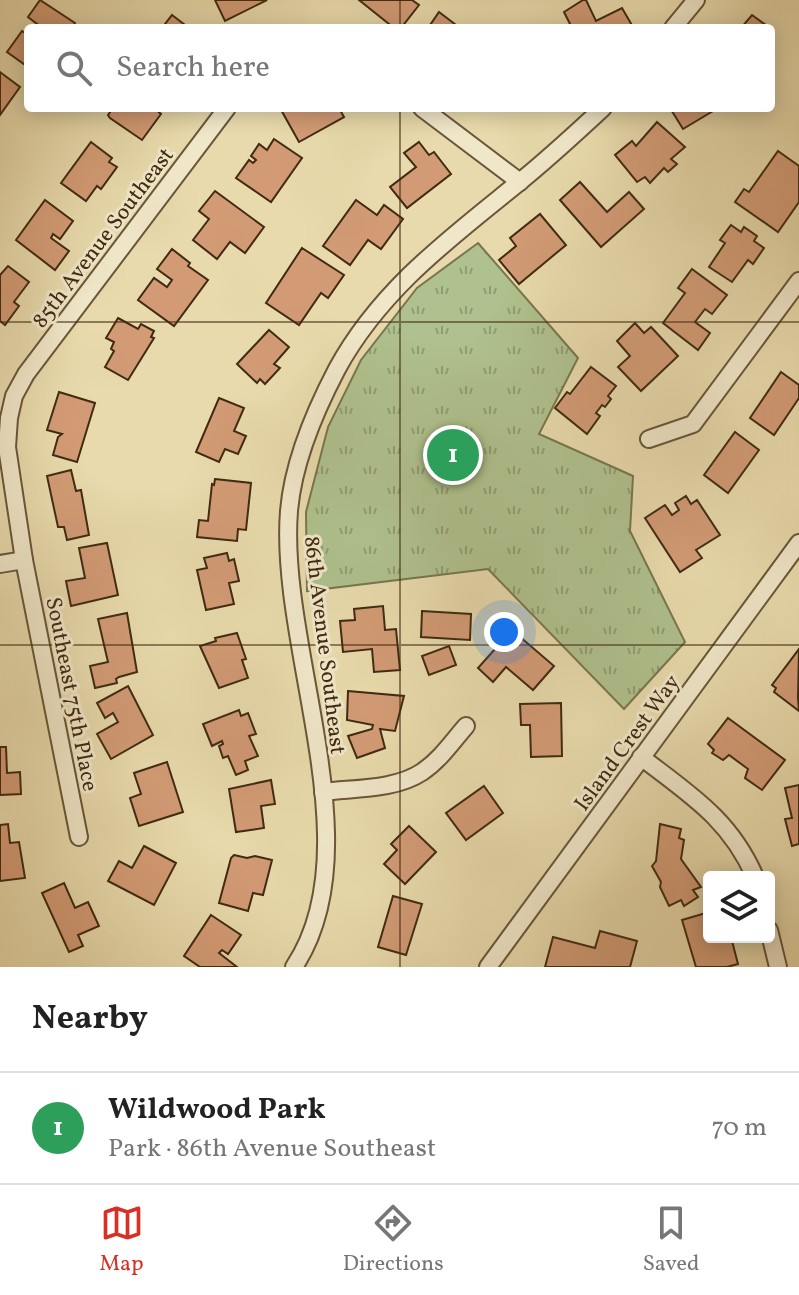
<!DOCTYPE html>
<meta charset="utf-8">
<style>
body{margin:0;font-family:Vollkorn,serif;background:#f6f6f6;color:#222}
.controls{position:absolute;right:24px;bottom:24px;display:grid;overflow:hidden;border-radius:8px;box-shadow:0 4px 20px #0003}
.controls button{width:72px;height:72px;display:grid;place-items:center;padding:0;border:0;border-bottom:2px solid #e0e0e0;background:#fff;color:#222;font:40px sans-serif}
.you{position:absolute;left:504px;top:632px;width:28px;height:28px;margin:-20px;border:6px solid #fff;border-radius:50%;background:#1a73e8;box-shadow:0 0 0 12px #1a73e833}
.badge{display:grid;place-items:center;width:52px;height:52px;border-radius:50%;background:#d93025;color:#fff;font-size:26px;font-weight:700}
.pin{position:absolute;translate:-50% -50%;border:4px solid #fff;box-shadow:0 2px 8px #0006}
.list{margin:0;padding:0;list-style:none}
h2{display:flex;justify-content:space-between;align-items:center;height:104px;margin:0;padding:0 32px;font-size:34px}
h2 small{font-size:26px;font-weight:400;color:#767676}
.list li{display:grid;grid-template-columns:52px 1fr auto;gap:24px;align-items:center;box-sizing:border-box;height:112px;padding:0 32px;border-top:2px solid #e0e0e0}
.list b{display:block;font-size:30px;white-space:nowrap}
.list p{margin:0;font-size:26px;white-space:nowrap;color:#767676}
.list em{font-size:26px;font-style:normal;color:#767676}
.icon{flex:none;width:44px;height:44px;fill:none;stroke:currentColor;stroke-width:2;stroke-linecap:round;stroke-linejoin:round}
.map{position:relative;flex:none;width:799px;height:967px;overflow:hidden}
.search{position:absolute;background:#fff;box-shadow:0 4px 20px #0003;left:24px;right:24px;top:24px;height:88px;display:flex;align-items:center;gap:20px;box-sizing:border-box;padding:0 28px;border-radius:8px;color:#767676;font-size:30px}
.sheet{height:216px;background:#fff}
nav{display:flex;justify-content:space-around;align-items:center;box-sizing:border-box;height:112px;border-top:2px solid #e0e0e0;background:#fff;font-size:22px;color:#767676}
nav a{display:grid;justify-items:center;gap:4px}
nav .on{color:#d93025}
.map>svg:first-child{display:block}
.grass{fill:url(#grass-tufts);stroke:#787650;stroke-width:2}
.building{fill:#d29b75;stroke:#402a12;stroke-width:2}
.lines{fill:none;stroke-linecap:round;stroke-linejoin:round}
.minor-casing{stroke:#6a5638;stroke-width:20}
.minor{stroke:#f0e7c9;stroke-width:16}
.grid{fill:none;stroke:#402a12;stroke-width:2;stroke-opacity:0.55}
.labels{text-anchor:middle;stroke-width:6;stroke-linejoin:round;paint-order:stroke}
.street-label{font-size:22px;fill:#402a12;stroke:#f0e7c9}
</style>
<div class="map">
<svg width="799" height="967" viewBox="0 0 799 967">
<defs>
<pattern id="grass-tufts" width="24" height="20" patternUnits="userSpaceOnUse" patternTransform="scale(2)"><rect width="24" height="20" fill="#afc18e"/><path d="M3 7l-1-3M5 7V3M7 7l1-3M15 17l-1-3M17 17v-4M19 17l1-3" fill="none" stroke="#909d73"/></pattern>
</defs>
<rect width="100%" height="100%" fill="#e8daac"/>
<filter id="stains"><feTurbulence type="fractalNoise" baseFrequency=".0025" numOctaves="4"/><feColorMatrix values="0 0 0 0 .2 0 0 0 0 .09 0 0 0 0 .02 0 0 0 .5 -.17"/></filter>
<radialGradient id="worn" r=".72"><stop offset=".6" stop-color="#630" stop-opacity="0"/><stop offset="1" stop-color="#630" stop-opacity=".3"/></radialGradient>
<!-- grass -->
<path class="grass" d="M478,243L578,358L539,434L633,476L630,531L685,642L624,709L488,569L307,591L306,512L328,427L361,360L417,288Z"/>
<!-- building -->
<g class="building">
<path d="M40,0L75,23L72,28H34L37,24L28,17Z"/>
<path d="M215,0H267L225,21Z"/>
<path d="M359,0H412L419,5L401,28H394Z"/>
<path d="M583,0H586L596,21L622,8L633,27L572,28L564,12Z"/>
<path d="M439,12L460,28H428Z"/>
<path d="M172,15L189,28H162Z"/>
<path d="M752,15L770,28H741Z"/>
<path d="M22,31L28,35V67L7,52Z"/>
<path d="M0,72L20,87L0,115Z"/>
<path d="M113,108H154L161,114L142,140L110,118L108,115Z"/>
<path d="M280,108H339L344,117L299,142Z"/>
<path d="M670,108H718L683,129Z"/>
<path d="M657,122L685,147L671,159L677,164L668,172L664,168L650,183L645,177L637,182L615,155L632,141L636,146Z"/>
<path d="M274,139L302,158L271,202L236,178L249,160L253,163L256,160L251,156L259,144L267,150Z"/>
<path d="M91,142L112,158L109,162L117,167L101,189L97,186L86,201L61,183Z"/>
<path d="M419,142L429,155L434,152L451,174L407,208L390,187L416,167L404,153Z"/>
<path d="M778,151L799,166V202L778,232L735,202L744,189L749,192Z"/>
<path d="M580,182L607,212L629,192L644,209L601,247L560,200Z"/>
<path d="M215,191L264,227L245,253L230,242L217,259L193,240L209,219L199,211Z"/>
<path d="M45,200L73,221L60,239L53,234L51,238L69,251L55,270L16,240Z"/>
<path d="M356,200L377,215L384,205L403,219L381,249L368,240L350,265L323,246Z"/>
<path d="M540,214L566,245L519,284L499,260L516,246L510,238Z"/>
<path d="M731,225L741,232L744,227L757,236L754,241L764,248L753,264L748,260L732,282L709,267L725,243L720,240Z"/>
<path d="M302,248L344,275L328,298L321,293L299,325L266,303Z"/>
<path d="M172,249L190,263L188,266L208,280L174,326L138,300L154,278L167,287L172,280L157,269Z"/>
<path d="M8,266L29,282L14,302L19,306L5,325L0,321V275Z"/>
<path d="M692,269L727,295L712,314L705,309L695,322L710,333L698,350L663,323L685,293L678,288Z"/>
<path d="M118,318L138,329L141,324L154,331L151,337L154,338L128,380L105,367L114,351L111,349L114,342L106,338Z"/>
<path d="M635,323L644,333L651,327L678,356L641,391L618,367L630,356L617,341Z"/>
<path d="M269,330L289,347L274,364L280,368L265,384L260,379L257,383L237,364Z"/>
<path d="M591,367L616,386L608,396L611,399L605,407L602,405L596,413L600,416L587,434L555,408L567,392L570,394Z"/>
<path d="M781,372L799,385V398L774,435L750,418Z"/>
<path d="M59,392L95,403L77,462L53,455L58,437L62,434L47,430Z"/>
<path d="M219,398L244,408L234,431L246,436L238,454L225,449L219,462L196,452Z"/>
<path d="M735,432L759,450L728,493L704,475Z"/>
<path d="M71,470L76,491L81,490L89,535L67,540L64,527H58L47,476Z"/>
<path d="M215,479L251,483L246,530L238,529L237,541L197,537L199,520L208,521L212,484L214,485Z"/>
<path d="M686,496L691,504L697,500L720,535L696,550L702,558L680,572L645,518L665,505L672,515L679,510L675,503Z"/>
<path d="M107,543L118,595L71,606L66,581L85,578L79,548Z"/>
<path d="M227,553L229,561L234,559L239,581L229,583L234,604L206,610L197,570L207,568L204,558Z"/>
<path d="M383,606L385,630L396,629L400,670L374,672L372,649L343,652L340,621L355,620L354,609Z"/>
<path d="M422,611L471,614L470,640L421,637Z"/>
<path d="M127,613L137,672L119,677L116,679L117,683L95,688L90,666L108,662L98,619Z"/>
<path d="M512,630L554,666L533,690L506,667L493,682L478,668Z"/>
<path d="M237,633L246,659L242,660L248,678L219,688L200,646L216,641L215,638Z"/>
<path d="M449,646L456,665L429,675L422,656Z"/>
<path d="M799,649L798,698L799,711L774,692L776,688L772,685Z"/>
<path d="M128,686L153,735L111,759L97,734L118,722L113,713L105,718L97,703Z"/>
<path d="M348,691L404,696L395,731L380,729L385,748L357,758L348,736L372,729L373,725L347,720Z"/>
<path d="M561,703L562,756L531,757L530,725H521L520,704Z"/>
<path d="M239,710L241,716L248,713L256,734L249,736L258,756L245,761L248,770L236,775L228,756L223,758L219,746L223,744L222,741L212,746L203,724Z"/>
<path d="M728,718L785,760L762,790L745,778L748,769L729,755L723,760L712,753L714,750L708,744Z"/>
<path d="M0,747H6L7,773L20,772L21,794L0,795Z"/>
<path d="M167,762L183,812L139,826L130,798L141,794L134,773Z"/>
<path d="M271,780L275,804L261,806L264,828L236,832L229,789Z"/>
<path d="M799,785V844L792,846L785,819L792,818L785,788Z"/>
<path d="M484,786L503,813L466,840L446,813Z"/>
<path d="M8,824L10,843L19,842L25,878L0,881V825Z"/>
<path d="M660,824L681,829L679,838L684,840L681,859L701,887L693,890L698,897L684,906L681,900L669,906L660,887L661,882L652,866L656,861Z"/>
<path d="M409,826L436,852L405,884L384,864L397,850L391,844Z"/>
<path d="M144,846L176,863L154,905L108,881L119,861L132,868Z"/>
<path d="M234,855L247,858L255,856L272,860L263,895L253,893L248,911L219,903L231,858Z"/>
<path d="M64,883L75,908L88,902L99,926L78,935L83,946L69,952L42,893Z"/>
<path d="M393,896L422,904L406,955L378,947Z"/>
<path d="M709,912V937H731L738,964L727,967H696L682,920Z"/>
<path d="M211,915L241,935L228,954L222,950L219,953L237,967H200L184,956Z"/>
<path d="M600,931L637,941L630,967H545L553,937L595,948Z"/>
</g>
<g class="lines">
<defs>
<g id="minor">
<path d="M673,28L696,0"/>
<path d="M422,108L520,182"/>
<path d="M649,439L693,424L799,281"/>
<path d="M0,564L24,560"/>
<path d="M641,757C689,794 730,819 755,877"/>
<path d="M323,792C354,788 395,790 422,772C440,760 452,742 466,726"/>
<path d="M79,837L24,560L7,447L9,418L14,396L26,374L227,108"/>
<path d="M769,930L778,967"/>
<path d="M294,967C374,847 278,649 289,511C293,463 315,411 337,369C380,290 449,239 517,184C547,160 575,134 603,108"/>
<path d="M488,967L799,543"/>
</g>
</defs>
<!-- minor casing -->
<use href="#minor" class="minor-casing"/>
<!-- minor -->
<use href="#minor" class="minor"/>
</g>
<!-- grid -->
<path class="grid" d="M400,0V28M400,108V967M0,322H799M0,645H799"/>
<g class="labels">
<!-- street labels -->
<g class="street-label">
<text transform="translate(102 237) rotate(-53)" y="8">85th Avenue Southeast</text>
<text transform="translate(326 645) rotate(83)" y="8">86th Avenue Southeast</text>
<text transform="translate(73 694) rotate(79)" y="8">Southeast 75th Place</text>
<text transform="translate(626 742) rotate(-54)" y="8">Island Crest Way</text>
</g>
</g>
<rect width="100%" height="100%" filter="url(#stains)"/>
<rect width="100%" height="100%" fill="url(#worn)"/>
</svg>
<div class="controls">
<button><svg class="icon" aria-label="layers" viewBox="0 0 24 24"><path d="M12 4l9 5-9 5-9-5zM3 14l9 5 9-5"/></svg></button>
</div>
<div class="you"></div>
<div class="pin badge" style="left:453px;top:455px;background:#2e9e5b">1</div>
<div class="search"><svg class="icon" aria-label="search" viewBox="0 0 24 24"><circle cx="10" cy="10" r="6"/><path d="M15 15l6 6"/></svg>Search here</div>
</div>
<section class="sheet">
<h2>Nearby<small></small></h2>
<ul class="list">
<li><span class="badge" style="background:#2e9e5b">1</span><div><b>Wildwood Park</b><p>Park · 86th Avenue Southeast</p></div><em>70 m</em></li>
</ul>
</section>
<nav>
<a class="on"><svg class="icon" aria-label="map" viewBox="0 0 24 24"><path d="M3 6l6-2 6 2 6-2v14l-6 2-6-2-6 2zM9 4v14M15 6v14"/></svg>Map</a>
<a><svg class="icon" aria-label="directions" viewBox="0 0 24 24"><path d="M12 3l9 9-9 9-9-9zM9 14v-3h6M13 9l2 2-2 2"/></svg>Directions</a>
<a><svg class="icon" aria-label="saved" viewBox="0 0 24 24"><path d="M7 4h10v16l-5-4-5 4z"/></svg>Saved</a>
</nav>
